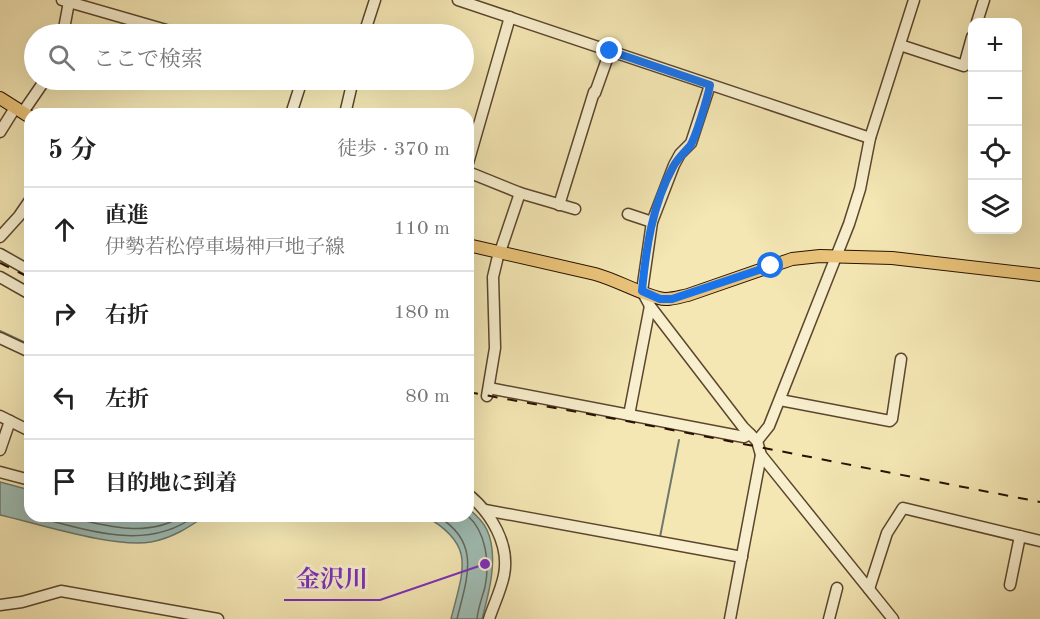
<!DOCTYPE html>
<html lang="ja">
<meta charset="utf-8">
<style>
body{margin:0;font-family:"Old Standard TT","Noto Serif JP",serif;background:#f6f6f6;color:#222}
.controls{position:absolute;right:18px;top:18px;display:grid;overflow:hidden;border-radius:12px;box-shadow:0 6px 24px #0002}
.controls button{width:54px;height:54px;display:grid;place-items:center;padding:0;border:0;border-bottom:2px solid #e0e0e0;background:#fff;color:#222;font:30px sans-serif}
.stop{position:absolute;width:18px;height:18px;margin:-14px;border:4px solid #1a73e8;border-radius:50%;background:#fff}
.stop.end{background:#1a73e8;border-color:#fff;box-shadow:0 2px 6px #0008}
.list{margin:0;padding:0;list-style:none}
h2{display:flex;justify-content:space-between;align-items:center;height:78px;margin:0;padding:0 24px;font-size:26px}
h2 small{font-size:20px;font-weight:400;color:#767676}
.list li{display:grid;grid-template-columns:39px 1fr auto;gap:18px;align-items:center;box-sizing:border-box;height:84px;padding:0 24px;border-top:2px solid #e0e0e0}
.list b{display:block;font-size:22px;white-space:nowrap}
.list p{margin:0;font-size:20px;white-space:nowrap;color:#767676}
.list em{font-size:20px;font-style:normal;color:#767676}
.icon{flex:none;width:33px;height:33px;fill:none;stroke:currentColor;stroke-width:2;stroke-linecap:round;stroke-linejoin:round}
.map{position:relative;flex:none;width:1040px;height:619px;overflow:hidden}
.search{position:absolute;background:#fff;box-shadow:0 6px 24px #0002;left:24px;top:24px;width:450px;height:66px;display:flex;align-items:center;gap:15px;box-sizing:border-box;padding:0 21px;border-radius:33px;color:#767676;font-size:22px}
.panel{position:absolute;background:#fff;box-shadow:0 6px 24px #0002;left:24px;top:108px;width:450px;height:414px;border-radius:18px}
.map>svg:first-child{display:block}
.water{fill:#9fbeb6;stroke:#6f786d;stroke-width:1.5}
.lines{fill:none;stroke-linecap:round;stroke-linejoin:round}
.shore{stroke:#64675b;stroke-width:1.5}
.stream{stroke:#6f786d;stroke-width:2}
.minor-casing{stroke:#5b462d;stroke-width:13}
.major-casing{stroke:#281000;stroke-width:14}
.minor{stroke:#f8efce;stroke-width:10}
.major{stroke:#eac47a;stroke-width:12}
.rail{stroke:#281000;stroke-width:2;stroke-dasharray:10 10;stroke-linecap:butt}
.route{stroke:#1a73e8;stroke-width:8}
.leader{fill:none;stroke:#7b2cbf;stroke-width:2}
.callout-dot{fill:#7b2cbf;stroke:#f8efce;stroke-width:2}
.callout-label{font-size:24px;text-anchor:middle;font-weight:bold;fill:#7b2cbf;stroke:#f8efce;stroke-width:6;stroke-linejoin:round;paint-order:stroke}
</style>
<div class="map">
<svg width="1040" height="619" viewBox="0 0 1040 619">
<rect width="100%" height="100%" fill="#f4e7b4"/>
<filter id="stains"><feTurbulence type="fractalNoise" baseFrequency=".00333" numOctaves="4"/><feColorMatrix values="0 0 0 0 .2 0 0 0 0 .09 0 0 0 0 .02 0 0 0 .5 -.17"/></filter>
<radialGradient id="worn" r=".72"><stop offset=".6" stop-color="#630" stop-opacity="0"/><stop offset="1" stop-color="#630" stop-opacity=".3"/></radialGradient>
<!-- water -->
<g class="water">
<path d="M0,482L30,490V516H205C188,528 172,538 151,542C112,548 40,524 0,515Z"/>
<path d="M468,508C475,514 483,521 487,530C499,556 489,593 482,619H451C463,570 477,545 425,516H468Z"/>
</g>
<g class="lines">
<!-- shore -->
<g class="shore">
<path d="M32,516C86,529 145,553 195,516"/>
<path d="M65,516C102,525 147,539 182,516"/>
<path d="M437,516C482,542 467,578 457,619"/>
<path d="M468,516C486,532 490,563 485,587C482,598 478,608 477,619"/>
</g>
<!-- stream -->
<g class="stream">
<path d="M0,331L30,345"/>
<path d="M660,537L679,440"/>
</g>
<defs>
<g id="minor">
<path d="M62,0L180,34"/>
<path d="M458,0L870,138"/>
<path d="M977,22L984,0"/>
<path d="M63,34L69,2"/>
<path d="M364,34L375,0"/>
<path d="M900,45L964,66L972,37"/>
<path d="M335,80L352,85"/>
<path d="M710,85L691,143L680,154L674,165L652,222L642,291L650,306L743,427L757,441L761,455L893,619"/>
<path d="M595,93L610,51"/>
<path d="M23,112L45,80"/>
<path d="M291,114L302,80"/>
<path d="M345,114L353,80"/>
<path d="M0,132L15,108"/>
<path d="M468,163L510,17"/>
<path d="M468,172L520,193L575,209"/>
<path d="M559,205L594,92"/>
<path d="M628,214L652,222"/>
<path d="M0,237L19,216L30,200"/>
<path d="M500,252L520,193"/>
<path d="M0,254L30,271"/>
<path d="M0,277L30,294"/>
<path d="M0,338L30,352"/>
<path d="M489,388L744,437L750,434"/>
<path d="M487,396L495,348L493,277L499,252"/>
<path d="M780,400L890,421L892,419L901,359"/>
<path d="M629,415L650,306"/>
<path d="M0,416L30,431"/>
<path d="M757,441L769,426L849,224L860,189L870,138L914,0"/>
<path d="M0,450L10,421"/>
<path d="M0,472L30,480"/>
<path d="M468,494C491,513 510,544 504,575C501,590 494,604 489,619"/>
<path d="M485,510L742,557"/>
<path d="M1010,585L1020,536"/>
<path d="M869,589L887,533L903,508L1040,541"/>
<path d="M0,605L22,602L61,591L218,619"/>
<path d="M730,619L761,455"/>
<path d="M829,619L837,588"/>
</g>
<g id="major">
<path d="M0,98L30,117"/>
<path d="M468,245L595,274C617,280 638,293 659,298C668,301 678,297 688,295L792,259L820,256L892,258L1040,275"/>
</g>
</defs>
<!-- minor casing -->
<use href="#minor" class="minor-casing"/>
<!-- major casing -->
<use href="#major" class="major-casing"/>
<!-- minor -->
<use href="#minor" class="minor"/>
<!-- major -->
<use href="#major" class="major"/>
<!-- rail -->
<g class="rail">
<path d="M0,263L30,278"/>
<path d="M468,392L621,420L1040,502"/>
</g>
</g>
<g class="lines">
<!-- route -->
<path class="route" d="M610,51L710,85C708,96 696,137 690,146C683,154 678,158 673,167C652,205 646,249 642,291L660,299H672L771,266"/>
</g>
<!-- callouts -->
<path class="leader" d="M485 564L380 600H284"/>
<circle class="callout-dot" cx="485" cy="564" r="6"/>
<g class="callout-label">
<text x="332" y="587">金沢川</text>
</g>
<rect width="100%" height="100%" filter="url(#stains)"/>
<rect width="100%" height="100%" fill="url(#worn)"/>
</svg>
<div class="controls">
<button>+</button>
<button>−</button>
<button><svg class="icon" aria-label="locate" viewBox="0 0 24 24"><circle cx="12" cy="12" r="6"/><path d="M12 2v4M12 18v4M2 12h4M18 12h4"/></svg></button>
<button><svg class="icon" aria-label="layers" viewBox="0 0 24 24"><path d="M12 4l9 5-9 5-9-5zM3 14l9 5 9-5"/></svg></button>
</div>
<div class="stop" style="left:771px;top:266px"></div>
<div class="stop end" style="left:610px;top:51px"></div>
<div class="search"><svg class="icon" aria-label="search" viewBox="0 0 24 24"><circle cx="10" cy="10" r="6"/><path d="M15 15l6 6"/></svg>ここで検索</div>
<section class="panel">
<h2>5 分<small>徒歩 · 370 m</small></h2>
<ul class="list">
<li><svg class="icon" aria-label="ahead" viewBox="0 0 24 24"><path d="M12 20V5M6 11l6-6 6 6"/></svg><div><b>直進</b><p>伊勢若松停車場神戸地子線</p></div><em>110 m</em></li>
<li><svg class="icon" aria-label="right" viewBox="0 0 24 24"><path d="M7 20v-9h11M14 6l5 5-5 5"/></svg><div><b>右折</b></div><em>180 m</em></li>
<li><svg class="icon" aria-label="left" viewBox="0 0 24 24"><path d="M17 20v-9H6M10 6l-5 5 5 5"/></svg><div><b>左折</b></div><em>80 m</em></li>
<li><svg class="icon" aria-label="arrive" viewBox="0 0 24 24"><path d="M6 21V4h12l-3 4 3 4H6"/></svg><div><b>目的地に到着</b></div></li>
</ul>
</section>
</div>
